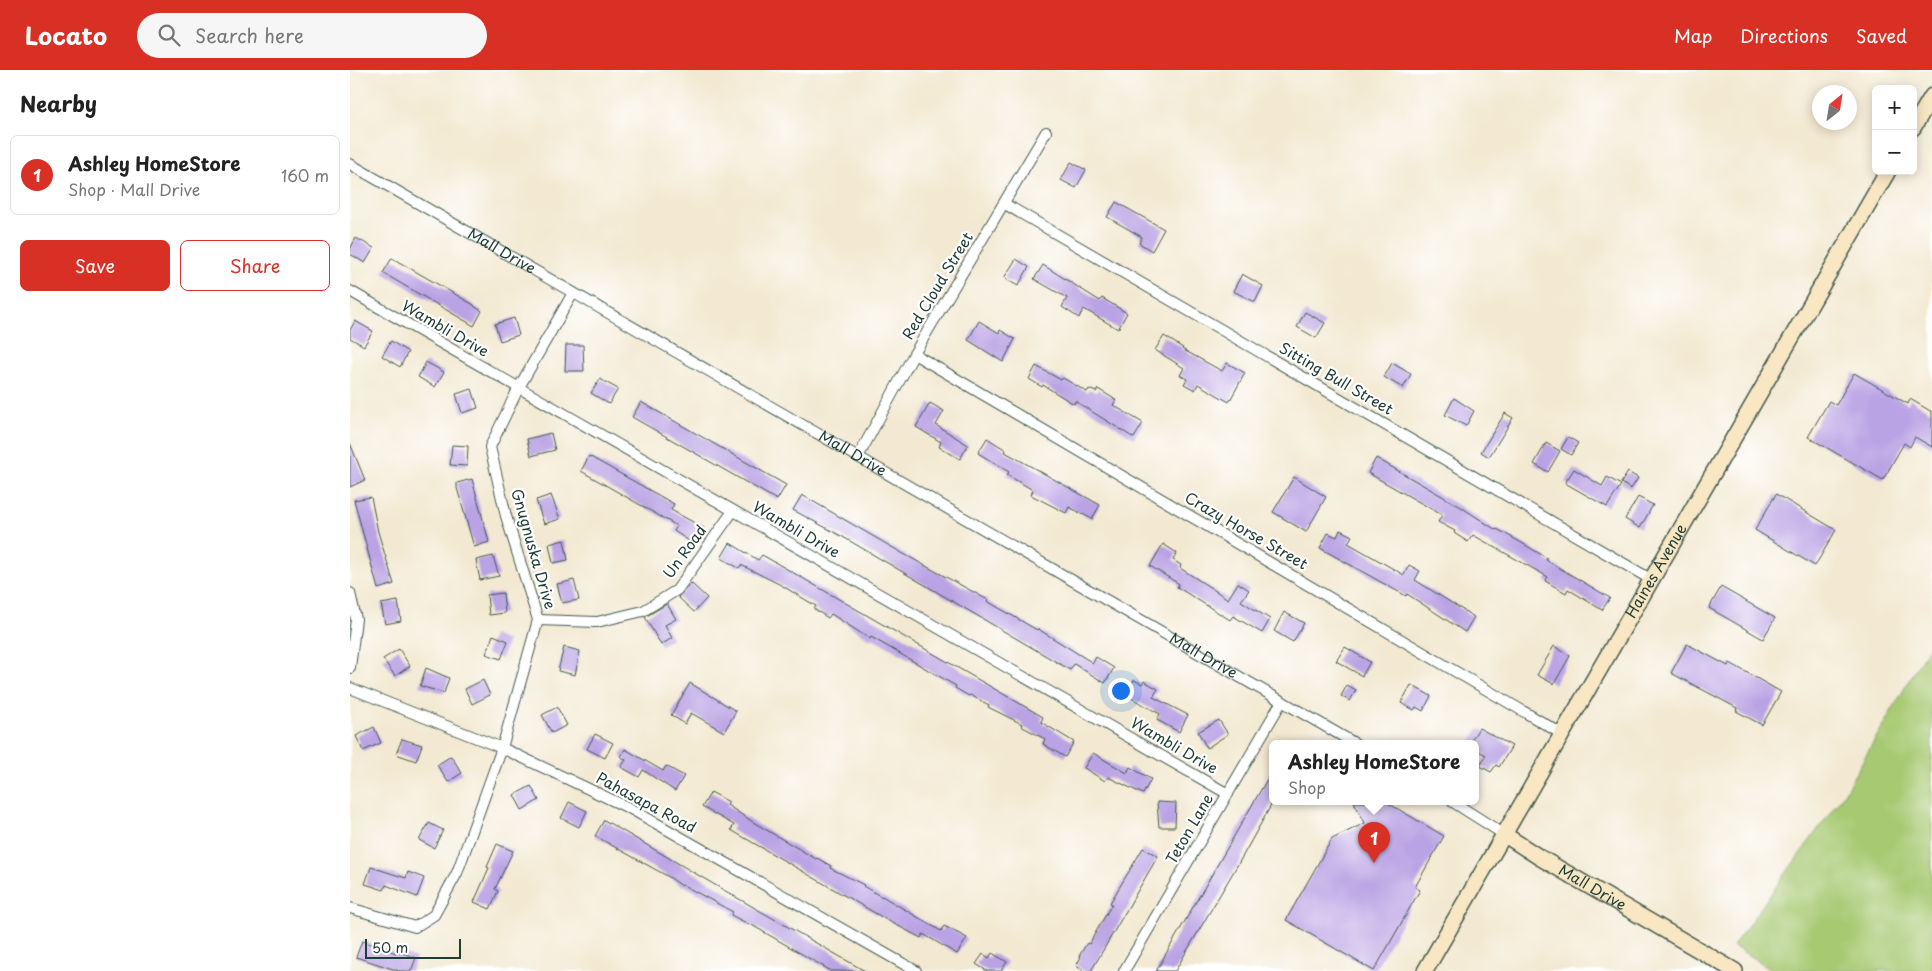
<!DOCTYPE html>
<meta charset="utf-8">
<style>
body{margin:0;font-family:"Playpen Sans",sans-serif;background:#f6f6f6;color:#222}
.controls{position:absolute;right:15px;top:15px;display:grid;overflow:hidden;border-radius:8px;box-shadow:0 2px 12px #0003}
.controls button{width:45px;height:45px;display:grid;place-items:center;padding:0;border:0;border-bottom:1px solid #e0e0e0;background:#fff;color:#222;font:25px sans-serif}
.compass{position:absolute;left:1462px;top:15px;width:45px;height:45px;border-radius:50%;background:#fff;box-shadow:0 2px 12px #0003;rotate:30deg}
.scale{position:absolute;left:15px;bottom:12px;width:96px;box-sizing:border-box;padding-left:5px;border:2px solid #1f3d34;border-top:0;font-size:14px;line-height:18px;white-space:nowrap;color:#1f3d34;-webkit-text-stroke:4px #fff;paint-order:stroke}
.you{position:absolute;left:770px;top:620px;width:18px;height:18px;margin:-12px;border:4px solid #fff;border-radius:50%;background:#1a73e8;box-shadow:0 0 0 8px #1a73e833}
.badge{display:grid;place-items:center;width:32px;height:32px;border-radius:50%;background:#d93025;color:#fff;font-size:16px;font-weight:700}
.pin{position:absolute;translate:-50% -41px;filter:drop-shadow(0 1px 2px #0008)}
.pin::after{content:'';position:absolute;top:26px;width:18px;height:15px;background:inherit;clip-path:polygon(0 0,100% 0,50% 100%)}
.popup{position:absolute;left:919px;top:670px;width:210px;height:65px;box-sizing:border-box;display:grid;place-content:center;border-radius:8px;background:#fff;filter:drop-shadow(0 1px 4px #0005);font-size:16px;white-space:nowrap;color:#767676}
.popup b{font-size:19px;color:#222}
.popup::after{content:'';position:absolute;left:50%;top:100%;margin-left:-10px;border:10px solid transparent;border-top-color:#fff}
.list{margin:0;padding:0;list-style:none}
h2{display:flex;justify-content:space-between;align-items:center;height:65px;margin:0;padding:0 20px;font-size:21px}
h2 small{font-size:16px;font-weight:400;color:#767676}
.list li{display:grid;grid-template-columns:32px 1fr auto;gap:15px;align-items:center;box-sizing:border-box;height:80px;margin:0 10px 10px;padding:0 10px;border:1px solid #e0e0e0;border-radius:8px}
.list b{display:block;font-size:19px;white-space:nowrap}
.list p{margin:0;font-size:16px;white-space:nowrap;color:#767676}
.list em{font-size:16px;font-style:normal;color:#767676}
.actions{display:flex;gap:10px;padding:15px 20px}
.actions a{flex:1;padding:11px 0;border:1px solid #d93025;border-radius:8px;text-align:center;font-size:18px;color:#d93025}
.actions .main{background:#d93025;color:#fff}
.icon{flex:none;width:28px;height:28px;fill:none;stroke:currentColor;stroke-width:2;stroke-linecap:round;stroke-linejoin:round}
.map{position:relative;flex:none;width:1582px;height:901px;overflow:hidden}
header{display:flex;align-items:center;gap:30px;box-sizing:border-box;height:70px;padding:0 25px;background:#d93025;color:#fff}
header strong{font-size:24px}
nav{display:flex;gap:28px;margin-inline-start:auto;font-size:18px}
.search{width:350px;height:45px;background:#f6f6f6;display:flex;align-items:center;gap:12px;box-sizing:border-box;padding:0 18px;border-radius:28px;color:#767676;font-size:19px}
main{display:flex}
aside{flex:1;background:#fff}
.map>svg:first-child{display:block}
.green{fill:#a7c972;stroke:#638353}
.building{fill:#baa3e4}
.lines{fill:none;stroke-linecap:round;stroke-linejoin:round}
.minor-casing{stroke:#3f574c;stroke-width:12}
.secondary-casing{stroke:#3f574c;stroke-width:18}
.minor{stroke:#fff;stroke-width:10}
.secondary{stroke:#f9e7c3;stroke-width:15}
.labels{text-anchor:middle;stroke-width:4.5;stroke-linejoin:round;paint-order:stroke}
.street-label{font-size:15px;fill:#1f3d34;stroke:#fff}
</style>
<header>
<strong>Locato</strong>
<div class="search"><svg class="icon" aria-label="search" viewBox="0 0 24 24"><circle cx="10" cy="10" r="6"/><path d="M15 15l6 6"/></svg>Search here</div>
<nav><a>Map</a><a>Directions</a><a>Saved</a></nav>
</header>
<main>
<aside>
<h2>Nearby<small></small></h2>
<ul class="list">
<li><span class="badge">1</span><div><b>Ashley HomeStore</b><p>Shop · Mall Drive</p></div><em>160 m</em></li>
</ul>
<div class="actions"><a class="main">Save</a><a>Share</a></div>
</aside>
<div class="map">
<svg width="1582" height="901" viewBox="0 0 1582 901">
<rect width="100%" height="100%" fill="#fff"/>
<filter id="ink" filterUnits="userSpaceOnUse"><feTurbulence type="fractalNoise" baseFrequency=".02" numOctaves="2"/><feDisplacementMap in="SourceGraphic" scale="10" xChannelSelector="R" yChannelSelector="G"/><feConvolveMatrix kernelMatrix="1 2 1 2 8 2 1 2 1" color-interpolation-filters="sRGB"/></filter>
<filter id="wash" filterUnits="userSpaceOnUse"><feTurbulence type="fractalNoise" baseFrequency=".0096" numOctaves="4" result="noise"/><feDisplacementMap in="SourceGraphic" scale="20" xChannelSelector="R" yChannelSelector="G"/><feGaussianBlur stdDeviation="1.12" result="paint"/><feColorMatrix in="noise" values="0 0 0 0 0 0 0 0 0 0 0 0 0 0 0 0 0 1.4 0 .05"/><feComposite in="paint" operator="in"/></filter>
<g filter="url(#wash)">
<rect width="100%" height="100%" fill="#f3e9d2"/>
<!-- green -->
<path class="green" d="M1582,571V901H1425L1383,876L1493,725Z"/>
<g id="blocks">
<!-- building -->
<g class="building">
<path d="M721,92L736,100L726,118L711,110Z"/>
<path d="M766,132L814,159L802,181L789,173L792,167L757,147Z"/>
<path d="M6,168L24,178L15,193L0,184V179Z"/>
<path d="M42,188L124,235V236L132,241L124,256L33,203Z"/>
<path d="M666,189L679,197L668,216L654,208Z"/>
<path d="M693,195L750,231L752,228L777,243L768,259L734,239L729,248L712,237L717,228L684,209Z"/>
<path d="M892,204L913,216L905,232L883,221Z"/>
<path d="M955,242L975,253L966,268L947,257Z"/>
<path d="M164,248L169,265L150,271L145,254Z"/>
<path d="M5,251L23,261L14,276L0,268V260Z"/>
<path d="M629,251L649,263L650,260L665,269L653,292L618,270Z"/>
<path d="M814,266L833,278L832,279L872,301L877,293L895,303L879,332L848,314L845,320L834,314L837,309L830,305L834,298L805,280Z"/>
<path d="M41,271L58,282L50,297L32,286Z"/>
<path d="M216,275H233L234,301H215Z"/>
<path d="M76,292L94,302L85,317L68,307Z"/>
<path d="M1042,293L1061,304L1053,318L1034,307Z"/>
<path d="M686,296L711,310L713,308L737,322L739,319L746,322L748,319L766,330L763,335L793,353L784,368L725,331L724,334L693,315L692,317L679,309Z"/>
<path d="M1504,303L1558,334L1560,329L1582,342V377L1565,367L1560,377L1554,373L1533,410L1458,367L1479,331L1486,335Z"/>
<path d="M250,309L268,319L259,334L241,323Z"/>
<path d="M122,319L128,338L112,343L106,324Z"/>
<path d="M1104,328L1124,341L1116,356L1095,345Z"/>
<path d="M291,332L436,415L427,430L282,347Z"/>
<path d="M580,333L594,341L586,355L618,375L610,389L589,377L591,372L566,357Z"/>
<path d="M1155,343L1163,348L1139,387L1131,382Z"/>
<path d="M201,363L205,380L181,386L177,369Z"/>
<path d="M1218,367L1228,373L1221,385L1211,379Z"/>
<path d="M637,368L656,380L655,382L750,435L742,449L719,437L716,443L681,425L683,420L657,405L659,402L628,383Z"/>
<path d="M0,373L15,410L0,417Z"/>
<path d="M1196,373L1210,381L1198,402L1184,394Z"/>
<path d="M102,375L118,376L117,396L100,395Z"/>
<path d="M239,386L324,434L321,440L354,458L345,475L324,461L327,456L231,401Z"/>
<path d="M1026,388L1111,437L1146,460L1147,459L1172,473L1197,488L1196,490L1260,528L1252,540L1218,519L1216,523L1195,511L1198,507L1123,465L1118,472L1104,463L1105,461L1088,452L1092,445L1018,403Z"/>
<path d="M1224,399L1252,416L1257,407L1271,415L1257,437L1215,413Z"/>
<path d="M1278,402L1288,408L1281,419L1271,413Z"/>
<path d="M944,407L976,427L956,462L923,442Z"/>
<path d="M122,409L139,472L124,477L107,418V413Z"/>
<path d="M1426,424L1486,460L1465,496L1405,460Z"/>
<path d="M201,425L210,449L194,454L186,430Z"/>
<path d="M452,425L552,483L638,530L637,531L687,560L688,559L743,593L746,587L764,598L755,613L724,594L720,600L493,467L443,440Z"/>
<path d="M21,427L28,462L44,514L28,519L4,430Z"/>
<path d="M1288,427L1303,435L1290,458L1275,449Z"/>
<path d="M990,460L1002,466L998,473L1054,505L1059,495L1070,501L1065,510L1124,547L1115,562L1057,524L1056,526L970,478L978,463L987,467Z"/>
<path d="M214,470L218,490L203,493L199,474Z"/>
<path d="M380,473L408,490L412,485L435,498L693,647L691,652L724,672L715,687L693,674L695,669L671,656L672,654L638,637L639,635L620,625L619,626L605,618L606,616L521,567L520,569L481,544L478,548L464,539L466,536L431,515L391,495L389,498L371,488Z"/>
<path d="M813,474L827,483L823,490L831,495L830,498L878,529L888,513L899,520L891,531L920,549L912,563L883,546L880,550L827,517L829,514L800,496Z"/>
<path d="M143,486L149,506L130,510L126,490Z"/>
<path d="M224,510L229,530L212,533L207,514Z"/>
<path d="M341,513L357,528L344,542L328,527Z"/>
<path d="M1371,517L1425,548L1413,569L1359,538Z"/>
<path d="M153,523L155,543L139,545L137,525Z"/>
<path d="M48,531L51,551L35,554L31,534Z"/>
<path d="M317,534L326,549L315,555L322,568L311,575L295,547Z"/>
<path d="M934,542L954,553L943,572L924,561Z"/>
<path d="M143,565L158,571L151,589L136,584Z"/>
<path d="M1337,574L1378,596L1380,593L1431,622L1412,655L1386,641L1387,638L1321,603Z"/>
<path d="M1204,576L1220,586L1204,614L1187,605Z"/>
<path d="M214,577L230,581L225,605L208,601Z"/>
<path d="M995,577L1020,592L1012,606L986,591Z"/>
<path d="M49,579L60,596L45,606L33,589Z"/>
<path d="M76,598L99,608L94,623L70,616Z"/>
<path d="M133,610L140,625L122,634L115,619Z"/>
<path d="M784,610L792,614L794,611L808,619L803,627L838,645L829,662L807,650L810,644L776,625Z"/>
<path d="M340,613L386,641L374,662L341,643L335,654L321,645Z"/>
<path d="M997,615L1006,620L1000,631L991,626Z"/>
<path d="M1061,615L1081,626L1073,641L1066,637L1064,640L1051,633Z"/>
<path d="M207,637L217,655L202,663L192,645Z"/>
<path d="M869,650L878,664L857,678L848,662Z"/>
<path d="M24,657L31,673L13,681L6,666Z"/>
<path d="M1129,658L1162,676L1149,697L1146,695L1141,702L1130,696L1136,685L1125,679V674H1119Z"/>
<path d="M245,664L263,673L255,688L237,679Z"/>
<path d="M52,669L72,675L66,691L46,684Z"/>
<path d="M275,679L313,701L316,696L334,706L325,721L293,700L289,707L271,697L276,690L270,686Z"/>
<path d="M743,683L777,703L780,697L801,709L793,724L758,707L755,711L734,698Z"/>
<path d="M101,686L112,703L98,712L87,695Z"/>
<path d="M923,699V728L919,739L891,789L825,901H806Z"/>
<path d="M181,716L189,730L172,740L164,725Z"/>
<path d="M361,722L379,732L377,735L403,752L466,789L467,788L481,796L480,798L514,815L513,816L532,827V826L591,861L594,856L617,868L607,884L573,864L571,868L537,850L381,760L384,755L352,737Z"/>
<path d="M219,732L237,741L229,757L211,748Z"/>
<path d="M807,732L826,733L825,757H809Z"/>
<path d="M1004,732H1036L1094,766L1065,817L1070,820L1024,901L936,850L982,769L1015,753Z"/>
<path d="M254,750L377,822L515,901H481L400,854V855L381,845L383,842L333,815L332,816L319,807L245,766Z"/>
<path d="M79,753L93,760L84,778L69,770Z"/>
<path d="M147,774L163,781L145,819L148,821L140,839L124,832L139,798L137,797Z"/>
<path d="M793,778L808,786L741,901H734L726,896L731,887L729,886L737,873L739,874L762,834L760,833Z"/>
<path d="M21,797L56,808L58,802L74,808L67,827L36,815L34,820L15,814Z"/>
<path d="M12,871L46,883L47,881L66,888L61,901H49L6,887Z"/>
<path d="M642,883L657,892L651,901H637L626,894L633,884L639,888Z"/>
</g>
</g>
</g>
<g filter="url(#ink)">
<use href="#blocks" fill-opacity="0" stroke="#3f574c" stroke-width="1"/>
<g class="lines">
<defs>
<g id="minor">
<path id="s1" d="M0,94L1006,674"/>
<path d="M655,134L1302,510"/>
<path d="M0,221L878,724"/>
<path d="M564,284L1212,664"/>
<path d="M508,387L564,284L696,62"/>
<path d="M0,523L6,549L0,598"/>
<path d="M188,550L247,552L293,541L327,520L383,441"/>
<path d="M0,618L152,678L281,739L566,901"/>
<path d="M1103,732L1155,765"/>
<path d="M0,838L65,857L84,845L107,803L152,678L188,550L156,446L140,377L168,319L223,223"/>
<path d="M774,901L932,631"/>
</g>
<g id="secondary">
<path d="M1563,58L1582,26"/>
<path id="s2" d="M1155,765L1189,787L1385,901"/>
<path id="s3" d="M1075,901L1538,101"/>
</g>
</defs>
<!-- minor casing -->
<use href="#minor" class="minor-casing"/>
<!-- secondary casing -->
<use href="#secondary" class="secondary-casing"/>
<!-- minor -->
<use href="#minor" class="minor"/>
<!-- secondary -->
<use href="#secondary" class="secondary"/>
</g>
</g>
<g class="labels">
<!-- street labels -->
<g class="street-label">
<text dy="5" stroke="none"><textPath href="#s1" startOffset="175">Mall Drive</textPath></text>
<text transform="translate(588 216) rotate(-59)" y="5">Red Cloud Street</text>
<text transform="translate(95 259) rotate(30)" y="5">Wambli Drive</text>
<text transform="translate(986 309) rotate(30)" y="5">Sitting Bull Street</text>
<text dy="5" stroke="none"><textPath href="#s1" startOffset="580">Mall Drive</textPath></text>
<text transform="translate(446 460) rotate(30)" y="5">Wambli Drive</text>
<text transform="translate(896 461) rotate(30)" y="5">Crazy Horse Street</text>
<text transform="translate(183 479) rotate(74)" y="5">Gnugnuska Drive</text>
<text transform="translate(335 482) rotate(-54)" y="5">Un Road</text>
<text dy="5" stroke="none"><textPath href="#s3" startOffset="462">Haines Avenue</textPath></text>
<text dy="5" stroke="none"><textPath href="#s1" startOffset="985">Mall Drive</textPath></text>
<text transform="translate(824 676) rotate(30)" y="5">Wambli Drive</text>
<text transform="translate(296 733) rotate(28)" y="5">Pahasapa Road</text>
<text transform="translate(840 759) rotate(-60)" y="5">Teton Lane</text>
<text dy="5" stroke="none"><textPath href="#s2" startOffset="102">Mall Drive</textPath></text>
</g>
</g>
</svg>
<div class="controls">
<button>+</button>
<button>−</button>
</div>
<svg class="compass" viewBox="-18 -18 36 36"><path d="M0-13l5 13h-10z" fill="#e53935"/><path d="M0 13l5-13h-10z" fill="#767676"/></svg>
<div class="scale">50 m</div>
<div class="you"></div>
<div class="pin badge" style="left:1024px;top:793px">1</div>
<div class="popup"><b>Ashley HomeStore</b>Shop</div>
</div>
</main>
